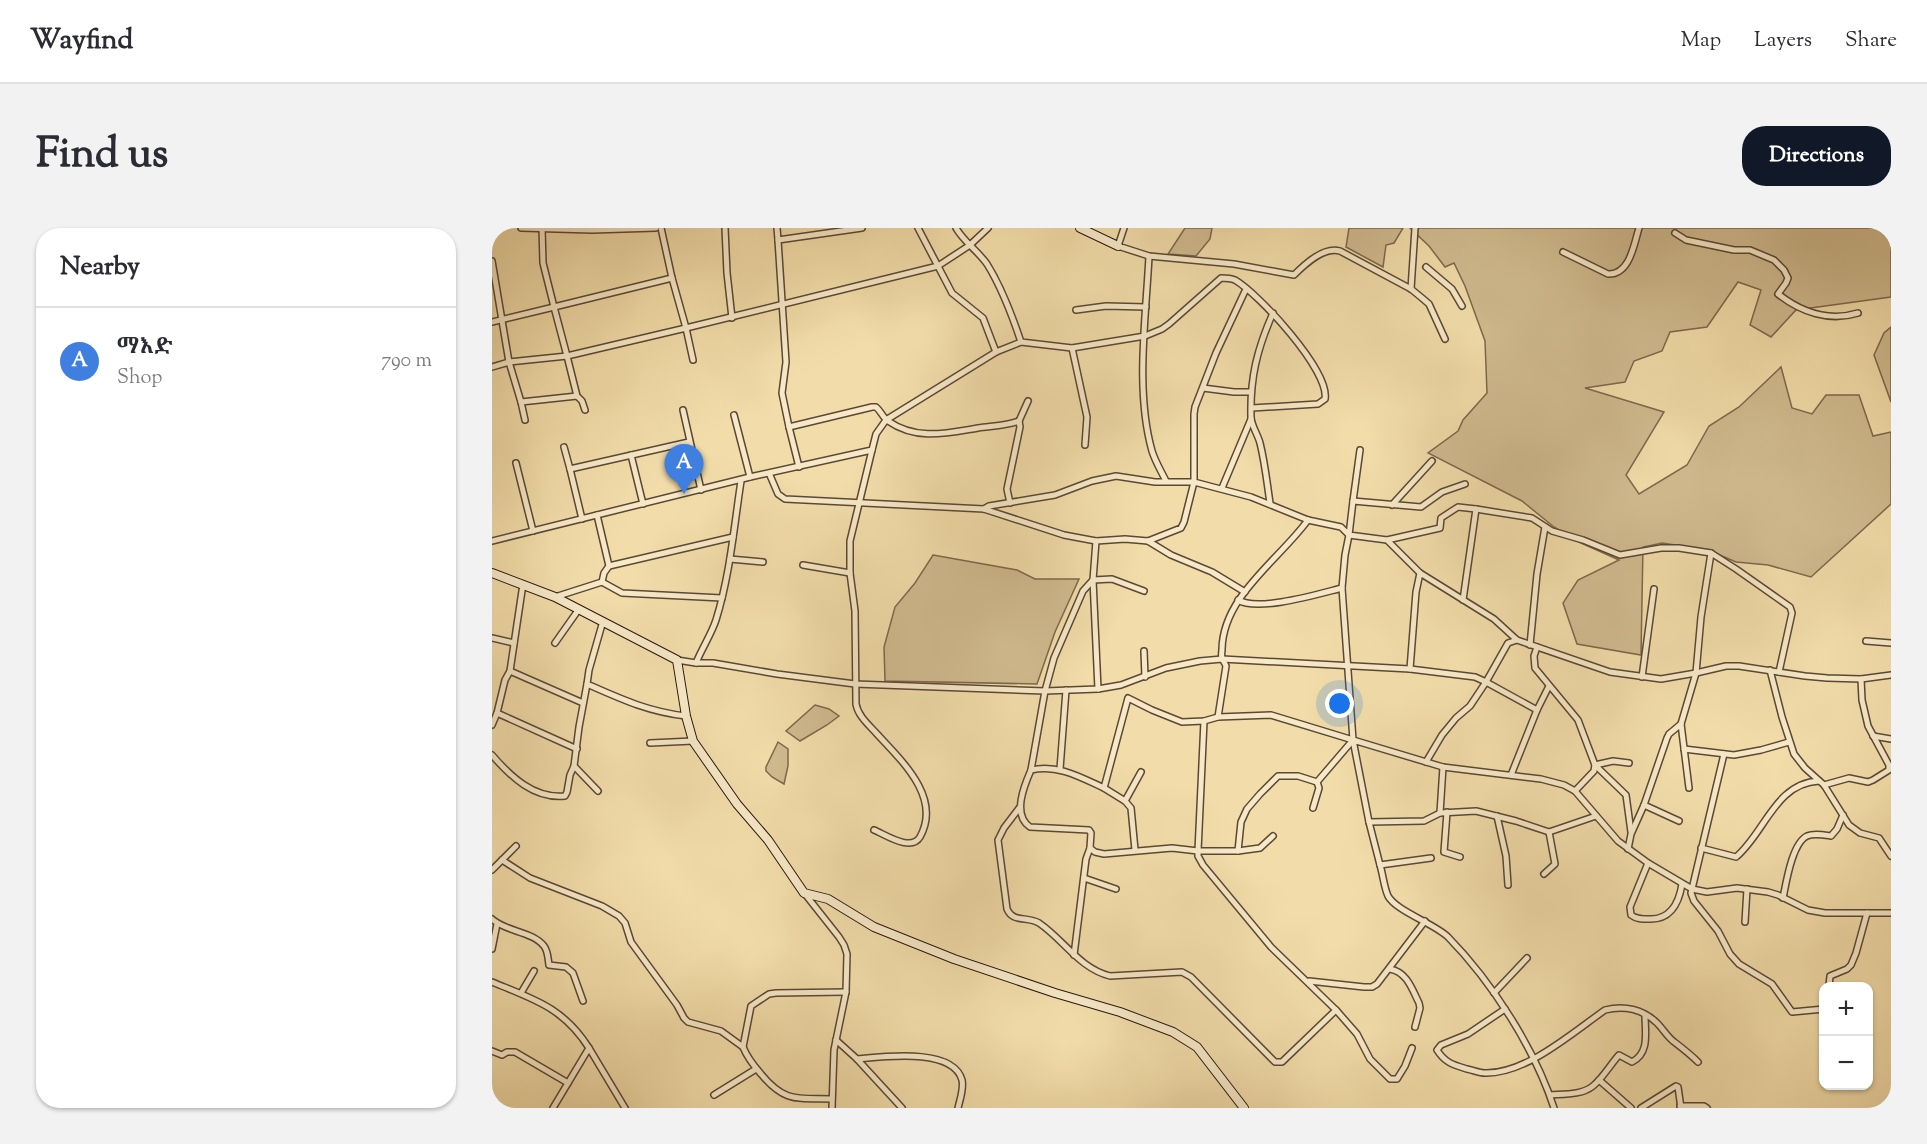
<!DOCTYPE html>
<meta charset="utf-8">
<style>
body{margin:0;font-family:"Sorts Mill Goudy","Noto Serif Ethiopic",serif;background:#f2f2f3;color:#2b2b33}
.controls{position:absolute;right:18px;bottom:18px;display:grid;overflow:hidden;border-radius:12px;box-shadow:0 2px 4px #0004}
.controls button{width:54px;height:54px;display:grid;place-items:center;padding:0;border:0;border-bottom:2px solid #e1e1e2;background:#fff;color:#2b2b33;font:30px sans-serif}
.you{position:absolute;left:848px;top:476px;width:21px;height:21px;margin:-15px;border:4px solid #fff;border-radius:50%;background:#1a73e8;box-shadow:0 0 0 9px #1a73e833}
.badge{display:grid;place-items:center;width:39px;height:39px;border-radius:50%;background:#111827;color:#fff;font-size:20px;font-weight:700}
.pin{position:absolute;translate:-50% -50px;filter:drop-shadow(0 2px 3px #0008)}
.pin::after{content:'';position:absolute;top:32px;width:21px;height:18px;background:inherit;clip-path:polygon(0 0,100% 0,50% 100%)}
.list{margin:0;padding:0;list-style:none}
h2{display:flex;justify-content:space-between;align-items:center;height:78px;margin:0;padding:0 24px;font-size:26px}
h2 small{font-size:20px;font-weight:400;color:#7c7c81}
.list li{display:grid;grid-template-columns:39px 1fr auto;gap:18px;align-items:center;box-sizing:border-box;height:108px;padding:0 24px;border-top:2px solid #e1e1e2}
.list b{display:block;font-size:22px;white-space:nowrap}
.list p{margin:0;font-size:20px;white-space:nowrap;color:#7c7c81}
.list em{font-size:20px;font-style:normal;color:#7c7c81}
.map{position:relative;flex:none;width:1399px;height:880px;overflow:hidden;border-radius:24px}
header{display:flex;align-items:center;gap:36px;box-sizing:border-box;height:84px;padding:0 30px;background:#fff;border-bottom:2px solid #e1e1e2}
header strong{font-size:28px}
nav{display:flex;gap:33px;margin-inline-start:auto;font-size:21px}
.intro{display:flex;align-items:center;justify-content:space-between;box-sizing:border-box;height:144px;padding:0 36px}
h1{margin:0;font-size:42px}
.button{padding:15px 27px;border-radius:24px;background:#111827;color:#fff;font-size:21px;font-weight:700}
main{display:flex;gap:36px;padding:0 36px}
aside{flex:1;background:#fff;border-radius:24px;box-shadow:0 2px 4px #0004}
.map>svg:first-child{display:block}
.green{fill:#d0bb8f;stroke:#7c684e;stroke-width:1.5}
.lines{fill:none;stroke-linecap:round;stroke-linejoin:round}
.street-casing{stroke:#5a4835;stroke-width:8}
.secondary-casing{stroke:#28160e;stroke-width:10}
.street{stroke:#f7e9c8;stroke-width:5}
.secondary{stroke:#f7e9c8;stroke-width:8}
</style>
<header>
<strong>Wayfind</strong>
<nav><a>Map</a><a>Layers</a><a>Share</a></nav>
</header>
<div class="intro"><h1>Find us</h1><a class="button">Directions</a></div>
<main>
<aside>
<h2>Nearby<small></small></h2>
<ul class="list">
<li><span class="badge" style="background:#3f7fe0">A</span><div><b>ማእድ</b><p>Shop</p></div><em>790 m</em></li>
</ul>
</aside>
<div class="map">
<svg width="1399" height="880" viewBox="0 0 1399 880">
<rect width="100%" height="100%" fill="#f2ddaa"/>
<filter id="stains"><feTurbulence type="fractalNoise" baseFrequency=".00333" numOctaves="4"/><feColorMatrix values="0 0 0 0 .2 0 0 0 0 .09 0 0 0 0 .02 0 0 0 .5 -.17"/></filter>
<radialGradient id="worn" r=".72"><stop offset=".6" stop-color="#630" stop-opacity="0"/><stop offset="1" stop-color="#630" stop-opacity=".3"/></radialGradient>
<!-- green -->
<g class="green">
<path d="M693,0H720L718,11L704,28L676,26Z"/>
<path d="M857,0H911L902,15L894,17L891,39L854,19Z"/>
<path d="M918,0H1399V69L1304,82L1279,109L1258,97L1269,62L1246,54L1215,99L1178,104L1170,123L1142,133L1133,154L1093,160L1172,184L1134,247L1147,266L1195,237L1217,198L1247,179L1289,139L1300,180L1320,186L1334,167H1367L1381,208L1399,204V276L1319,349L1276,337L1244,334L1216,322L1170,315L1151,319L1149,427L1085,416L1071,375L1086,352L1127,332L1087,314L1062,299L1030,273L936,225L966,203L971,192L995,165L993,113L973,58L962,35L953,39L937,18Z"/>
<path d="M1399,99V174L1382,127L1392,105Z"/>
<path d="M441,327L525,342L543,351H587L563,404L545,456L393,453L392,419L403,379L423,355Z"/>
<path d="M323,477L337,481L347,488L335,497L308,513L294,503Z"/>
<path d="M286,514L296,521V538L292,556L280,549L274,543V539Z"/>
</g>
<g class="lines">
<defs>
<g id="street">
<path d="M29,0L100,2L164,0"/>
<path d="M169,0L180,50L194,100L446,38L478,17L496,0"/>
<path d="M233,0L235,45L240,90"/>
<path d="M285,0L286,12L370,0"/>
<path d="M426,0L460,65L491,90L504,124L529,114"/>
<path d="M464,0C472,14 486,23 495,36C510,60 520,87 529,114L580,120L653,108L670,101L677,96L729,50C734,50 738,50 743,52C767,66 838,143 833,171L826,176L760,180"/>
<path d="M632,0L626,18L657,28L742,36L802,47C813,36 832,18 848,23L919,61L930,70L937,76L953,111"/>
<path d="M1183,5L1194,12L1242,22H1258L1282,32L1292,42L1296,50L1294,55L1286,66C1309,84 1337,94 1366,85"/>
<path d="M286,12L294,134L290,165L297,199L380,179H384C389,183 391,190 396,193C425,213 455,205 486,200C499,198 514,198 527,193L528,199L515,261L518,275"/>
<path d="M1071,24L1116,46C1138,47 1142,16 1147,0"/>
<path d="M657,28C654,90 643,162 660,223C663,233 669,243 674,253"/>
<path d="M0,33L17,134L0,139"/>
<path d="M934,39L960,61L970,78"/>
<path d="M919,61L923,0"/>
<path d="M584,82L614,78L654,79"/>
<path d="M0,94L62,79L51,35L50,0"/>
<path d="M580,120L595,189L593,217"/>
<path d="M711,160L742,164H759"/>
<path d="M29,174L85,168"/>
<path d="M93,182L90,173L85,168L75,128L194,100L201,132"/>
<path d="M191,182L209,262"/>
<path d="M242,187L258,249"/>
<path d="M33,192L29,174L17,134L75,128L62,79L180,50"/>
<path d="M527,193L536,173"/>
<path d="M297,199L307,239"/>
<path d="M72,219L78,241L197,214"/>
<path d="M380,222L358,313V345L363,383L364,476C366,488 377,497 385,506C410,533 450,570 428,609C419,624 394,607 382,602"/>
<path d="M139,227L151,276"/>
<path d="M24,235L41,303"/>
<path d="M78,241L90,291"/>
<path d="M277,245L286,266L293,271L492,281L572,307L604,313L633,311L656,313L689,300L692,294L702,254V186L703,179L724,125L754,61"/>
<path d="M730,260L759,191"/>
<path d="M861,273L868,222"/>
<path d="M778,275C775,255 773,235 768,215C766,207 759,197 759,189C758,150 765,121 781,85"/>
<path d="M900,277L940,233"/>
<path d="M492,281L497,278L563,267L600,253L624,248L663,254H702L759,269L816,292L849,299L857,307L853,327L850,360L861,512L779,487L726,489L712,493L690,494L660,482L636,470L612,560C588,549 566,536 539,542C532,558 520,587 538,599L597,602L599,605L598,620L603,624L612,626L680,620L706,623V628L711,637L779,719L844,782L790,834H783L699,749L690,744L618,748C587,740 572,712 547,695C535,688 521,695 515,681L506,612L512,600L528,579"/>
<path d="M984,281L1040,290L1060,303L1091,312L1128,327L1169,320H1187L1219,325L1244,341L1298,379L1300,385L1287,444"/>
<path d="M105,287L117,338L241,309"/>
<path d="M895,312L948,300L949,290L966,279L984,281L971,372"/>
<path d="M0,313L258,249L380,222L384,206L394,192L504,124"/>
<path d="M604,313L601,352L606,461"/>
<path d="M656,313L679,327L720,344L753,364"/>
<path d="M238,331L271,334"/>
<path d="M311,337L358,345"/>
<path d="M928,345L895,312L857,307L861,273L929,279L950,264L973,256"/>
<path d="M110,354L130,365L230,370"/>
<path d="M31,356L18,443L13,452L5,485L85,521"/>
<path d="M63,369L110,354L112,345L117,338"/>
<path d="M746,372C766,384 826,366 850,360"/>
<path d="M111,393L97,442L95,456C129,471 157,484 194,488"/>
<path d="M0,410L22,415"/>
<path d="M1374,413L1399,415"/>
<path d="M63,415L87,381"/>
<path d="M1038,417L1045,346L1053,299"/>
<path d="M1045,419L1042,428L1043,440L1086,492L1103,537L1102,543L1083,563"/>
<path d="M652,423L653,449"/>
<path d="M185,432L204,435H221L285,446L363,456L553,463L606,461L629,457L674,440L708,433L730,431L918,441L983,449L994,454L1016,415L1025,412"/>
<path d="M204,435C210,420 219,407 224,392C238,347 242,299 249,253"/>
<path d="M918,441L924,364L928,345L1002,391L1025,412L1118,444L1169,451L1204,445L1234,438H1247L1313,448L1335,450L1369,451L1399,447"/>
<path d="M1278,442L1290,489L1302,526L1313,540L1332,557L1357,597L1368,605L1387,610L1399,628"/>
<path d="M18,443L91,475"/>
<path d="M1150,449L1162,361"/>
<path d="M726,489L734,438C733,435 731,433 730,430C729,427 730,424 730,421C731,368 787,332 816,292"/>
<path d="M712,493L706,623H746L749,594L755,581L768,566L786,548H806L825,554L861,512"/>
<path d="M0,497L5,485"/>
<path d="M1381,508L1399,511"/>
<path d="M158,515L201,513"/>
<path d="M1192,521L1242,527L1269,522L1297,514"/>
<path d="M1232,526L1200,661L1199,665L1202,673L1226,703L1238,726L1247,736L1280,756L1300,784L1332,781"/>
<path d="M0,527C19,549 42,571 73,568L75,564L78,547L82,538L87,499L95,456"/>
<path d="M934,534L950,507L964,490L978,478L994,454L1045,482"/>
<path d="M1137,535L1121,533L1103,537L1134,567L1139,604"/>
<path d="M82,538L106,563"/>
<path d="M568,541L574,462"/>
<path d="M539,542L553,463L562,430L591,363L601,352L620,351L652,363"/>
<path d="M1019,547L1045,482L1057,458"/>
<path d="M1332,557L1357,550L1376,554L1381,552L1397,542V537L1376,498L1370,472L1369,451"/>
<path d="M612,560L633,573L639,580L643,622"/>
<path d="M1197,560L1189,496L1204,445L1209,389L1219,325"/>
<path d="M633,573L649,544"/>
<path d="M1152,577L1187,593"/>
<path d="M821,580L827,560L825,554"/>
<path d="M955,584L952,624L968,629"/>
<path d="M948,585L951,539"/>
<path d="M1005,588L1014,628L1016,657"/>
<path d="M877,594L932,593L948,585L984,583L1024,593L1057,604L1104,588"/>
<path d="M1209,620L1244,629C1273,605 1283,555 1327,553"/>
<path d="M1136,621L1139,606L1152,577L1175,510L1177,506L1189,496"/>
<path d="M746,623L768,620L781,608"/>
<path d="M939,630L888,637C891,647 892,659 896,668C904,683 943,696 956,709C1000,754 1043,821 1062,880"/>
<path d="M10,632L38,650L110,678L127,688L133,695L139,714L185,777L192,790L196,794L229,803L251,819"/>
<path d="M1156,635L1138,679L1139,687C1144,691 1150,691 1157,691C1179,692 1187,675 1190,656"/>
<path d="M888,637L877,594L861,512L951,539L1049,551L1072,557L1083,563L1126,613L1156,635L1200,661L1215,664L1245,660L1276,664L1286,667L1316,682L1333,685H1399"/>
<path d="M0,642L24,618"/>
<path d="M1052,646L1063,636L1057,604"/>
<path d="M592,650L624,661"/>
<path d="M313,666L347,709L352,717L355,726L354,764L342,822L340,880"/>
<path d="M1291,670C1294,656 1300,615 1315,608C1322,605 1332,607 1339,608L1345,601L1351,587"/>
<path d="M0,691C14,704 40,703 52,718C56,723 56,731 57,737L74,739L81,745L91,773"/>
<path d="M1253,694L1255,661"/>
<path d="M0,721L5,696"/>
<path d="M582,727L594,631L598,620"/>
<path d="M898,741C915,744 920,761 927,775L928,780L923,799"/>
<path d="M817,753L872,759H880L885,756L933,693"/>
<path d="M0,754C41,771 71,779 97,820L61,880"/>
<path d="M1337,758L1338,748L1355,741L1359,737L1364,725L1375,685"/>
<path d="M29,765L42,743"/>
<path d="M1002,765L1035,730"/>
<path d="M1013,781L976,806L949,817L945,822C953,835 962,837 975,841C981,842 987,845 993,845C1034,846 1080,805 1113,782C1132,777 1151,781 1165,795C1171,801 1175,808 1181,813C1190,820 1198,826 1206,834"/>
<path d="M844,782L865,806L878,831L898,851H905L913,838L920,820"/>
<path d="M344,812L365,831L410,880"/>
<path d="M97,820L133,880"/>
<path d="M0,823L10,827L15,824H23L76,855"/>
<path d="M365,831C390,829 461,819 470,852C472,861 468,871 466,880"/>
<path d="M1107,852L1139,880"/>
<path d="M222,867L264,841"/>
<path d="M1058,867C1072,866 1090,867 1101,858C1111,850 1118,837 1127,827L1140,834C1158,825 1153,804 1153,787"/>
<path d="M340,871C305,870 293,875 269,846C262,838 255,829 251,819L259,778L277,766L284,765L354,764"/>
<path d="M1188,878H1212L1215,880"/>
<path d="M1149,880L1184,858L1186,859L1189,880"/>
</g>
<g id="secondary">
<path d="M588,0L626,18"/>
<path d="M0,345L63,369L185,432L194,488L201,513L245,576L276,612L312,665L336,671L382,699L462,731L563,765L628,784L681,804L705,819L752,880"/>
</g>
</defs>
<!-- street casing -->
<use href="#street" class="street-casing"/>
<!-- secondary casing -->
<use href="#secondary" class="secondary-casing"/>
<!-- street -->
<use href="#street" class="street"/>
<!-- secondary -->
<use href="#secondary" class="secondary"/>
</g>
<rect width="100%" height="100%" filter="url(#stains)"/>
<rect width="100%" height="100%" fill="url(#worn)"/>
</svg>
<div class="controls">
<button>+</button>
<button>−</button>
</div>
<div class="you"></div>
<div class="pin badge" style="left:192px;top:266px;background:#3f7fe0">A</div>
</div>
</main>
